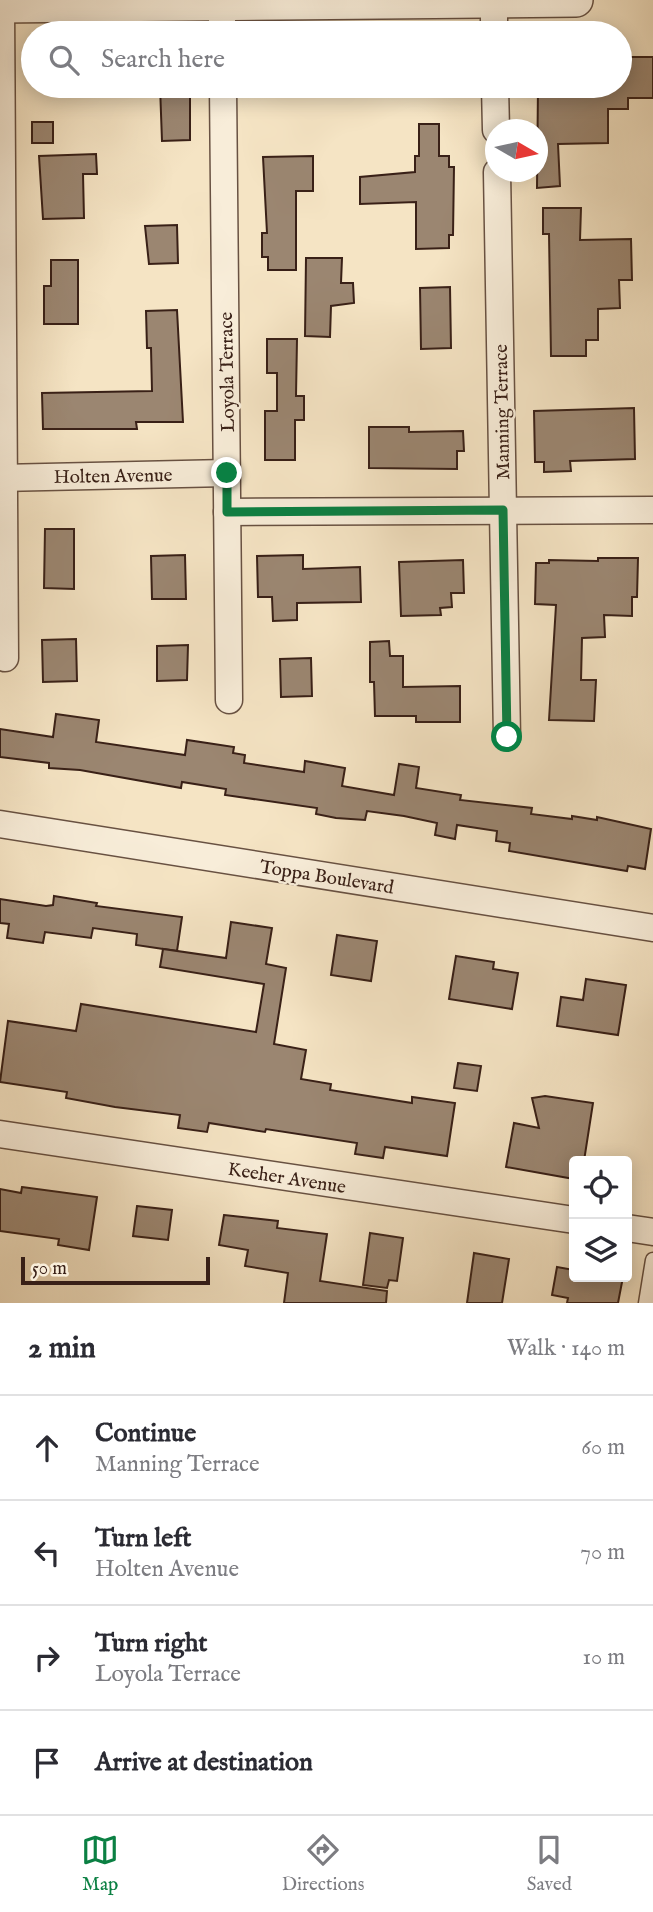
<!DOCTYPE html>
<meta charset="utf-8">
<style>
body{margin:0;font-family:"IM FELL English",serif;background:#f2f2f3;color:#2b2b33}
.controls{position:absolute;right:21px;bottom:21px;display:grid;overflow:hidden;border-radius:7px;box-shadow:0 4px 18px #0003}
.controls button{width:63px;height:63px;display:grid;place-items:center;padding:0;border:0;border-bottom:2px solid #e1e1e2;background:#fff;color:#2b2b33;font:35px sans-serif}
.compass{position:absolute;left:485px;top:119px;width:63px;height:63px;border-radius:50%;background:#fff;box-shadow:0 4px 18px #0003;rotate:99deg}
.scale{position:absolute;left:21px;bottom:18px;width:189px;box-sizing:border-box;padding-left:7px;border:4px solid #392017;border-top:0;font-size:19px;line-height:24px;white-space:nowrap;color:#392017;-webkit-text-stroke:5px #f8edd9;paint-order:stroke}
.stop{position:absolute;width:21px;height:21px;margin:-16px;border:5px solid #0b8043;border-radius:50%;background:#fff}
.stop.end{background:#0b8043;border-color:#fff;box-shadow:0 2px 7px #0008}
.list{margin:0;padding:0;list-style:none}
h2{display:flex;justify-content:space-between;align-items:center;height:91px;margin:0;padding:0 28px;font-size:30px}
h2 small{font-size:23px;font-weight:400;color:#7c7c81}
.list li{display:grid;grid-template-columns:46px 1fr auto;gap:21px;align-items:center;box-sizing:border-box;height:105px;padding:0 28px;border-top:2px solid #e1e1e2}
.list b{display:block;font-size:26px;white-space:nowrap}
.list p{margin:0;font-size:23px;white-space:nowrap;color:#7c7c81}
.list em{font-size:23px;font-style:normal;color:#7c7c81}
.icon{flex:none;width:38px;height:38px;fill:none;stroke:currentColor;stroke-width:2;stroke-linecap:round;stroke-linejoin:round}
.map{position:relative;flex:none;width:653px;height:1303px;overflow:hidden}
.search{position:absolute;background:#fff;box-shadow:0 4px 18px #0003;left:21px;right:21px;top:21px;height:77px;display:flex;align-items:center;gap:18px;box-sizing:border-box;padding:0 24px;border-radius:38px;color:#7c7c81;font-size:26px}
.sheet{height:511px;background:#fff}
nav{display:flex;justify-content:space-around;align-items:center;box-sizing:border-box;height:98px;border-top:2px solid #e1e1e2;background:#fff;font-size:19px;color:#7c7c81}
nav a{display:grid;justify-items:center;gap:4px}
nav .on{color:#0b8043}
.map>svg:first-child{display:block}
.building{fill:#9b8671;stroke:#392017;stroke-width:2}
.lines{fill:none;stroke-linecap:round;stroke-linejoin:round}
.service-casing{stroke:#685142;stroke-width:17}
.minor-casing{stroke:#685142;stroke-width:29}
.tertiary-casing{stroke:#685142;stroke-width:36}
.service{stroke:#f8edd9;stroke-width:14}
.minor{stroke:#f8edd9;stroke-width:26}
.tertiary{stroke:#f8edd9;stroke-width:33}
.route{stroke:#0b8043;stroke-width:9}
.labels{text-anchor:middle;stroke-width:5;stroke-linejoin:round;paint-order:stroke}
.street-label{font-size:19px;fill:#392017;stroke:#f8edd9}
</style>
<div class="map">
<svg width="653" height="1303" viewBox="0 0 653 1303">
<rect width="100%" height="100%" fill="#f5e4c4"/>
<filter id="stains"><feTurbulence type="fractalNoise" baseFrequency=".00286" numOctaves="4"/><feColorMatrix values="0 0 0 0 .2 0 0 0 0 .09 0 0 0 0 .02 0 0 0 .5 -.17"/></filter>
<radialGradient id="worn" r=".72"><stop offset=".6" stop-color="#630" stop-opacity="0"/><stop offset="1" stop-color="#630" stop-opacity=".3"/></radialGradient>
<!-- building -->
<g class="building">
<path d="M620,57H653V98H628V109H608V143L558,144L560,186L537,188L538,86H620Z"/>
<path d="M160,86H190V140L162,141Z"/>
<rect x="32" y="122" width="21" height="21"/>
<path d="M419,124H439V156H449V167H454L453,235H449V248L416,249V202L360,204V177L415,172V156H419Z"/>
<path d="M96,154L97,174H83L84,218L43,219L39,156Z"/>
<path d="M313,156V191H296V270H268V257H262V233H267L263,157Z"/>
<path d="M543,208H581L580,240L631,239L632,280H619L620,308L598,309V340H586V356H551L549,234H543Z"/>
<path d="M177,225L178,263L149,264L145,226Z"/>
<path d="M306,258H342L341,283H353L354,303L331,306L330,337L305,336Z"/>
<path d="M51,260H78V324H44V286H51Z"/>
<path d="M450,287L451,348L421,349L420,288Z"/>
<path d="M177,310L183,422H136L137,429H43L42,393L152,391L151,348H147L146,311Z"/>
<path d="M267,339H297L296,396H304V420H295V460H265V411H277V373H267Z"/>
<path d="M634,408L635,459L570,461L571,471L544,472V462H535L534,411Z"/>
<path d="M369,427H409V432L463,431L464,451H457V469L369,468Z"/>
<path d="M45,529H74V589L44,588Z"/>
<path d="M185,555L186,599H152L151,556Z"/>
<path d="M303,555V569L360,567L361,602L297,603V620L273,621L272,597H258L257,556Z"/>
<path d="M598,558H638L637,597H632V616L604,615L605,637L582,638L581,680H596L594,721L549,720L556,605L535,604L536,563H549V560L598,561Z"/>
<path d="M463,560L464,593H451L452,607L440,608L441,615L401,616L399,562Z"/>
<path d="M76,639L77,681L43,682L42,640Z"/>
<path d="M389,641L390,656H403V687L460,686V722H416V716H375L374,682H370V642Z"/>
<path d="M188,645L187,680L157,681V646Z"/>
<path d="M311,658L312,696L281,697L280,659Z"/>
<path d="M56,714L99,720L96,742L185,755L187,740L234,747L233,753L245,755L244,763L304,772L305,761L345,768L342,786L394,795L399,764L419,767L416,788L461,795L460,800L532,808L531,814L572,819V816L597,820V817L651,829L645,869L628,866L627,871L509,851L510,843L496,841L497,831L457,825L455,839L435,835L437,823L404,816L367,811L365,820L336,818L316,814L317,808L225,795L226,789L182,782L181,788L80,770L49,768V763L0,757V729L53,737Z"/>
<path d="M54,896L97,903L96,906L182,917L177,951L136,945L137,934L93,928L91,938L45,932L43,943L7,938L9,924L0,923V899L46,906L53,905Z"/>
<path d="M231,922L272,928L266,964L286,968L274,1044L306,1050L301,1079L331,1084L330,1090L412,1103V1097L455,1103L447,1156L385,1147L383,1158L355,1154L357,1143L266,1129L265,1132L209,1123L207,1132L178,1128L180,1115L115,1107L66,1098L67,1092L0,1082L8,1021L76,1031L81,1004L256,1032L264,984L160,967L163,949L226,958Z"/>
<path d="M337,935L377,941L371,981L331,975Z"/>
<path d="M456,956L494,962L493,969L518,973L512,1009L449,999Z"/>
<path d="M586,979L626,985L618,1035L557,1026L561,997L583,1000Z"/>
<path d="M458,1063L481,1066L477,1091L454,1088Z"/>
<path d="M545,1096L593,1103L584,1161H574V1179L506,1167L514,1123L539,1128L532,1098Z"/>
<path d="M22,1187L97,1197L89,1250L58,1245L59,1239L0,1231V1189L21,1193Z"/>
<path d="M137,1206L172,1210L168,1240L133,1236Z"/>
<path d="M224,1215L278,1221L277,1228L327,1234L320,1281L387,1291L386,1303H284L288,1273L245,1266L248,1250L219,1245Z"/>
<path d="M370,1233L403,1238L397,1281L389,1280L387,1288L363,1285Z"/>
<path d="M474,1253L509,1259L502,1303H467Z"/>
<path d="M557,1267L574,1270V1277H623L618,1303H567L568,1298L552,1295Z"/>
</g>
<g class="lines">
<defs>
<path id="service" d="M646,1303L653,1260"/>
<g id="minor">
<path d="M494,1V33"/>
<path d="M222,4V33"/>
<path d="M1,6L5,658"/>
<path d="M223,86L229,700"/>
<path d="M495,86L496,130"/>
<path d="M497,172L507,737"/>
<path d="M0,478L227,473"/>
<path d="M227,512L653,510"/>
<path d="M0,824L653,928"/>
<path d="M0,1134L574,1220"/>
<path d="M627,1228L653,1232"/>
</g>
<path id="tertiary" d="M0,6L576,0"/>
</defs>
<!-- service casing -->
<use href="#service" class="service-casing"/>
<!-- minor casing -->
<use href="#minor" class="minor-casing"/>
<!-- tertiary casing -->
<use href="#tertiary" class="tertiary-casing"/>
<!-- service -->
<use href="#service" class="service"/>
<!-- minor -->
<use href="#minor" class="minor"/>
<!-- tertiary -->
<use href="#tertiary" class="tertiary"/>
</g>
<g class="lines">
<!-- route -->
<path class="route" d="M227,473V512L503,510L507,737"/>
</g>
<g class="labels">
<!-- street labels -->
<g class="street-label">
<text transform="translate(226 372) rotate(-91)" y="7">Loyola Terrace</text>
<text transform="translate(501 412) rotate(-91)" y="7">Manning Terrace</text>
<text transform="translate(113 475) rotate(-1)" y="7">Holten Avenue</text>
<text transform="translate(327 876) rotate(9)" y="7">Toppa Boulevard</text>
<text transform="translate(287 1177) rotate(9)" y="7">Keeher Avenue</text>
</g>
</g>
<rect width="100%" height="100%" filter="url(#stains)"/>
<rect width="100%" height="100%" fill="url(#worn)"/>
</svg>
<div class="controls">
<button><svg class="icon" aria-label="locate" viewBox="0 0 24 24"><circle cx="12" cy="12" r="6"/><path d="M12 2v4M12 18v4M2 12h4M18 12h4"/></svg></button>
<button><svg class="icon" aria-label="layers" viewBox="0 0 24 24"><path d="M12 4l9 5-9 5-9-5zM3 14l9 5 9-5"/></svg></button>
</div>
<svg class="compass" viewBox="-18 -18 36 36"><path d="M0-13l5 13h-10z" fill="#e53935"/><path d="M0 13l5-13h-10z" fill="#7c7c81"/></svg>
<div class="scale">50 m</div>
<div class="stop" style="left:507px;top:737px"></div>
<div class="stop end" style="left:227px;top:473px"></div>
<div class="search"><svg class="icon" aria-label="search" viewBox="0 0 24 24"><circle cx="10" cy="10" r="6"/><path d="M15 15l6 6"/></svg>Search here</div>
</div>
<section class="sheet">
<h2>2 min<small>Walk · 140 m</small></h2>
<ul class="list">
<li><svg class="icon" aria-label="ahead" viewBox="0 0 24 24"><path d="M12 20V5M6 11l6-6 6 6"/></svg><div><b>Continue</b><p>Manning Terrace</p></div><em>60 m</em></li>
<li><svg class="icon" aria-label="left" viewBox="0 0 24 24"><path d="M17 20v-9H6M10 6l-5 5 5 5"/></svg><div><b>Turn left</b><p>Holten Avenue</p></div><em>70 m</em></li>
<li><svg class="icon" aria-label="right" viewBox="0 0 24 24"><path d="M7 20v-9h11M14 6l5 5-5 5"/></svg><div><b>Turn right</b><p>Loyola Terrace</p></div><em>10 m</em></li>
<li><svg class="icon" aria-label="arrive" viewBox="0 0 24 24"><path d="M6 21V4h12l-3 4 3 4H6"/></svg><div><b>Arrive at destination</b></div></li>
</ul>
</section>
<nav>
<a class="on"><svg class="icon" aria-label="map" viewBox="0 0 24 24"><path d="M3 6l6-2 6 2 6-2v14l-6 2-6-2-6 2zM9 4v14M15 6v14"/></svg>Map</a>
<a><svg class="icon" aria-label="directions" viewBox="0 0 24 24"><path d="M12 3l9 9-9 9-9-9zM9 14v-3h6M13 9l2 2-2 2"/></svg>Directions</a>
<a><svg class="icon" aria-label="saved" viewBox="0 0 24 24"><path d="M7 4h10v16l-5-4-5 4z"/></svg>Saved</a>
</nav>
